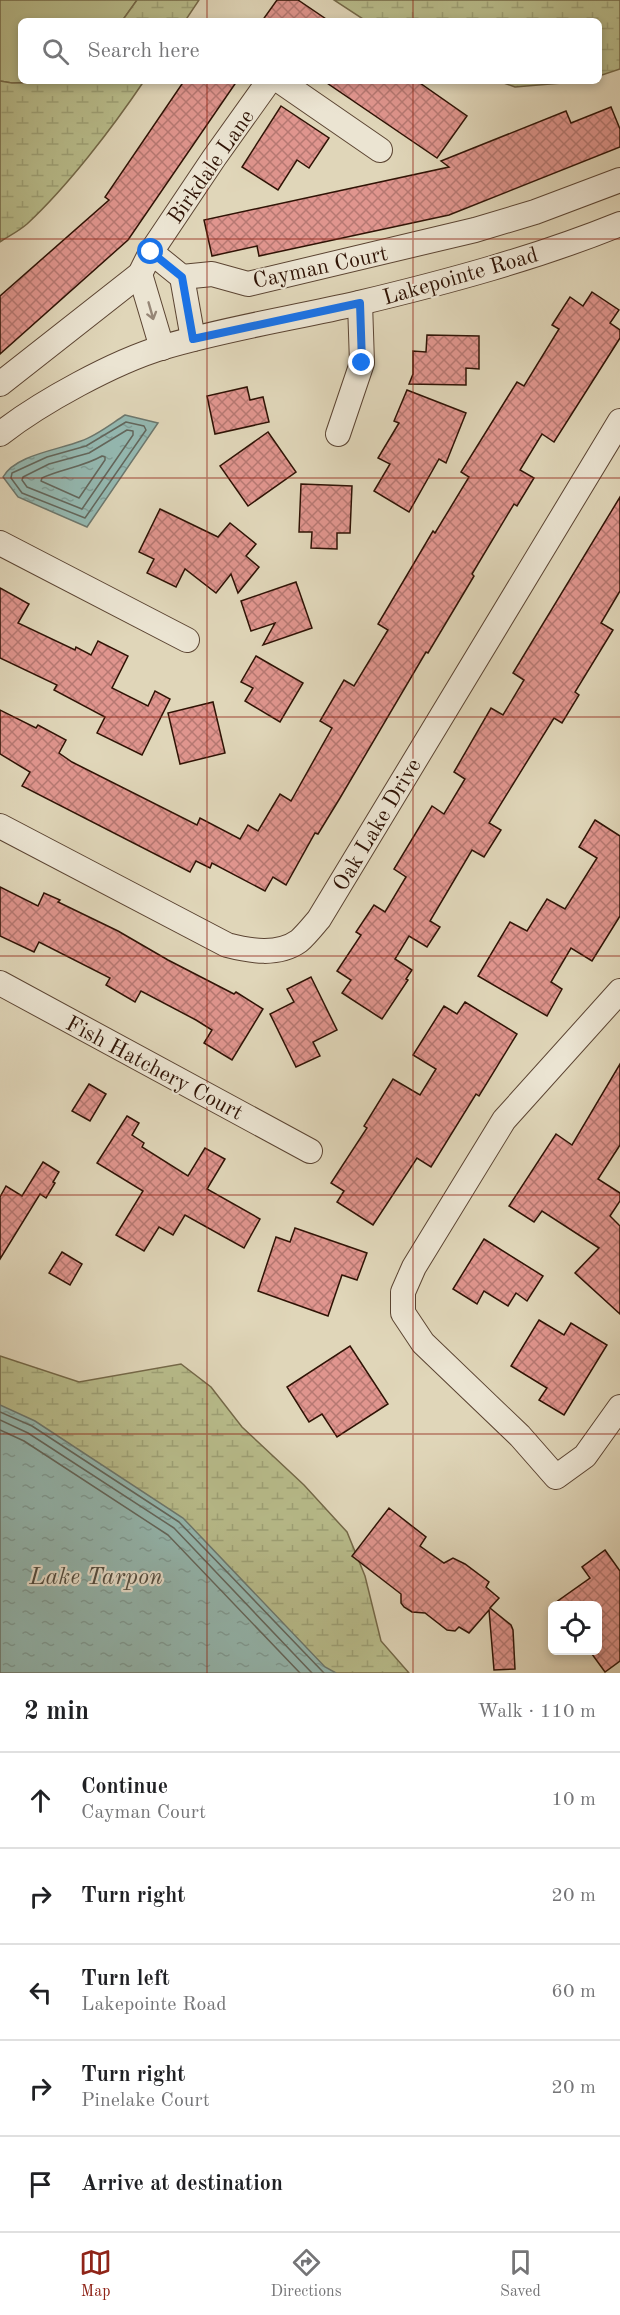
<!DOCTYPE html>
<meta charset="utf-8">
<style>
body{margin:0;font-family:"Old Standard TT",serif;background:#f2f2f2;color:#202124}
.controls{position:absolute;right:18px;bottom:18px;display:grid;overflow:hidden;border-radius:9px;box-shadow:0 3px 9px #0003}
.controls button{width:54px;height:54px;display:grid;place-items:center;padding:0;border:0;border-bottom:2px solid #e0e0e0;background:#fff;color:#202124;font:30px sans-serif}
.stop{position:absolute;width:18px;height:18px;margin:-14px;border:4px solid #1a73e8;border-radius:50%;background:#fff}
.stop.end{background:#1a73e8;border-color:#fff;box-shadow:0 2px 6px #0008}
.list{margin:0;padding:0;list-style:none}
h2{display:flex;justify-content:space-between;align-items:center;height:78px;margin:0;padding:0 24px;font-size:26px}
h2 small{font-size:20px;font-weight:400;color:#757577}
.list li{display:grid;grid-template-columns:39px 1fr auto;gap:18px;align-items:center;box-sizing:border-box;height:96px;padding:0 24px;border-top:2px solid #e0e0e0}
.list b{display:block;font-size:22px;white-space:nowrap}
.list p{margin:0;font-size:20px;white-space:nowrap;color:#757577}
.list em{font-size:20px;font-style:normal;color:#757577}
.icon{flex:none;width:33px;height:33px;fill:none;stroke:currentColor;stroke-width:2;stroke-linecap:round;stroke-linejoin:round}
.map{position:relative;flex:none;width:620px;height:1673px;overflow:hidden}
.search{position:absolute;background:#fff;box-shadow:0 3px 9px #0003;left:18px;right:18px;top:18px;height:66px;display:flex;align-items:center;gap:15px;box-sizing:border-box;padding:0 21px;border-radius:9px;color:#757577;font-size:22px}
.sheet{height:558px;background:#fff}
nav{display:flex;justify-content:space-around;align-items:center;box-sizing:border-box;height:84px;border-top:2px solid #e0e0e0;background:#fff;font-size:16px;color:#757577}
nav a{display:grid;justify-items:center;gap:3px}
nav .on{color:#8f2418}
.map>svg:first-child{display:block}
.grass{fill:#b8bc8b;stroke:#746848;stroke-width:1.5}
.wetland{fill:url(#wetland-marsh);stroke:#746848;stroke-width:1.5}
.water{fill:url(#water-ripples);stroke:#6c776d;stroke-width:1.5}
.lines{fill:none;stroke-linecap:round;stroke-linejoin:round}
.shore{stroke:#62665c;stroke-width:1.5}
.building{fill:url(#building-cross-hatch);stroke:#2f1305;stroke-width:1.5}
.minor-casing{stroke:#5b4432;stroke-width:26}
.minor{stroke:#ebe4d2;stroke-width:24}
.oneway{stroke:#968676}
.route{stroke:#1a73e8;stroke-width:8}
.grid{fill:none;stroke:#8f2418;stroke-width:1.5;stroke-opacity:0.55}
.labels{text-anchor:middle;stroke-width:4.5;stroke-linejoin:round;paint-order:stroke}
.street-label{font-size:22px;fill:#2f1305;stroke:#ebe4d2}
.water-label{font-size:24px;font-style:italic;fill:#524d42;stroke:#ebe4d2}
</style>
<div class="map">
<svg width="620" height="1673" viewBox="0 0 620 1673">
<defs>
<pattern id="wetland-marsh" width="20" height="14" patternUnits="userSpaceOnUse" patternTransform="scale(1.5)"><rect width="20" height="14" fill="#b8bc8b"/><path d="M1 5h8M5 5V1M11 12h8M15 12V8" fill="none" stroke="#9ea176"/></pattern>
<pattern id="water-ripples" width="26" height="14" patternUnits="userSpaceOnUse" patternTransform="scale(1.5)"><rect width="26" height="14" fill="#94b9b2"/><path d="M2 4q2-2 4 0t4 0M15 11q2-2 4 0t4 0" fill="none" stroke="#809e98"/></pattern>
<pattern id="building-cross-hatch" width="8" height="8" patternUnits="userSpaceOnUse" patternTransform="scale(1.5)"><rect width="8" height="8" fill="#e0958e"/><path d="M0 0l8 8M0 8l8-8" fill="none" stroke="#b67872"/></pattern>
</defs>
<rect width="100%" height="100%" fill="#e0d6b9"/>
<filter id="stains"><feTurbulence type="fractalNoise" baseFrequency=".00333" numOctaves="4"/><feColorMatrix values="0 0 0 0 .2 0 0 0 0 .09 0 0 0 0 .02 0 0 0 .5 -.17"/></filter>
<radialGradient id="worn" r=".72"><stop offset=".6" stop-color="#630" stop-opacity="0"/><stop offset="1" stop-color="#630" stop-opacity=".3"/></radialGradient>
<!-- grass -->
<path class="grass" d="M0,0H137L122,21H21V81H67L12,83L0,81Z"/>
<!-- wetland -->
<g class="wetland">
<path d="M137,0H199L185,21H122Z"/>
<path d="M334,0H620V69L599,76V21H366Z"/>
<path d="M0,81L12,83L144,81C113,127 68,186 27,224C19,231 9,236 0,242Z"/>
<path d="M498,81H586L515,87Z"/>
<path d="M0,1356L79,1382L181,1364L211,1387L242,1427L304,1485L347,1532L365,1576L381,1641L409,1673H177L0,1416Z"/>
</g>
<!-- water -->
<g class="water">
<path d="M125,415L158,423L87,527L18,497L3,477C15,455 58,450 81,441C96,436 111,424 125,415Z"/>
<path d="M0,1405L35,1421L183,1518L325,1667L336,1673H0Z"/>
</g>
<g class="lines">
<!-- shore -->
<g class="shore">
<path d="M126,422L144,426L146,430L85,518L22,493L11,478L12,473L47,457L86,446Z"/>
<path d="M127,430L133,431V435L82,509L27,487L22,480L23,477L49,464L89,453Z"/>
<path d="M102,456L105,457V460L79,498L41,481L42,478C61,469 83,467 102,456Z"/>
<path d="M0,1412L32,1426L179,1522L324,1673"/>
<path d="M0,1420L28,1433L174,1528L312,1673"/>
<path d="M0,1430L24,1441L168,1535L300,1673"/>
</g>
</g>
<!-- building -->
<g class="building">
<path d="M277,0H298L329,21H262Z"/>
<path d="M184,81H237L128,240L0,354V296L109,200L105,197Z"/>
<path d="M324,81H417L467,116L437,158Z"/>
<path d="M281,106L329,138L309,168L297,160L278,190L242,167Z"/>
<path d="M611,107L620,129V147L449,215L259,256L257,246L212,256L204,220L449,167L441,161L566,111L571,123Z"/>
<path d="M592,292L619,310L610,323L620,330V338L554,442L542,434L520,470L534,478L517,506L514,504L472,574L474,576L428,653L426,652L340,798L318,834L315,833L286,885L273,877L265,891L212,863L210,868L196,861L190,872L22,786L30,772L0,754V710L36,728L38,725L66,740L59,753L72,762L197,825L200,818L240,839L248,825L258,831L280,794L291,801L332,728L320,721L344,680L354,686L388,630L378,624L433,531L435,533L469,477L461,472L517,382L524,386L559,329L552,325L570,297L583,306Z"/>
<path d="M427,335L479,336V369L466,368V385L409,384L413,374V351L426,352Z"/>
<path d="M247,387L250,400L263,397L269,422L215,434L207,396Z"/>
<path d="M407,390L466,413L446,463L439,459L409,512L374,491L390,464L378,458L399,423L394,421Z"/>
<path d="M268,432L296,472L248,506L220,466Z"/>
<path d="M301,484L352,486L350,533H337V549L311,548L312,532H299Z"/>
<path d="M620,497V591L601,623L613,630L575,692L579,695L562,723L554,718L489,823L501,830L484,857L472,850L430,921L440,927L427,947L409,936L395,959L412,970L406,979L408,980L382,1019L342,993L351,980L337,971L361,935L356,932L374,905L385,912L406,877L394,869L432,806L444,814L465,779L454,772L491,708L503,715L524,680L513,673Z"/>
<path d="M160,509L218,537L230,523L256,544L246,556L259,567L238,593L231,574L216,593L185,569L176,587L147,573L154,559L139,552Z"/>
<path d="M296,582L312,628L263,645L275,623L251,631L241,601Z"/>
<path d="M0,588L29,604L18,623L75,650L76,647L91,655L98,641L128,656L112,688L148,706L155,691L170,699L142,755L97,733L105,717L54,690L57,685L0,658Z"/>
<path d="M256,656L303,683L280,722L245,701L253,688L241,682Z"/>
<path d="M213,702L225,753L180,764L168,713Z"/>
<path d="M595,820L620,836V916L592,961L571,948L551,982L562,989L547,1016L478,976L510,922L527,931L547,899L565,909L597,858L579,847Z"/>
<path d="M0,887L38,906L44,893L60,900L58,902L118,931L168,960L234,994L236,992L263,1009L232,1060L204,1043L212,1030L196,1020L141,991L135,1002L106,985L110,978L39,942L34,952L0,936Z"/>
<path d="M311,977L337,1030L313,1042L320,1056L296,1067L270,1014L294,1002L287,989Z"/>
<path d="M465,1002L517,1034L479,1096L476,1094L431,1167L417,1158L373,1225L337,1202L344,1191L331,1183L367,1128L364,1126L393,1079L420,1095L436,1069L413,1055L444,1006L457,1014Z"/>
<path d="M620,1064V1145L598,1179L620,1193V1201L610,1216L620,1226V1314L575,1273L599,1248L542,1211L534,1222L509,1206L556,1134L572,1145Z"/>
<path d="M89,1084L106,1094L90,1121L72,1111Z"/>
<path d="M127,1116L139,1123L132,1135L144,1143L142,1147L188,1176L205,1148L225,1159L207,1189L260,1219L244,1248L185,1215L173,1235L159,1227L144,1251L116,1235L143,1191L97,1163Z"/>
<path d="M43,1162L59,1172L53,1182L55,1183L46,1198L40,1194L0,1259V1197L6,1186L22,1196Z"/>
<path d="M295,1228L367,1253L357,1280L342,1275L328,1316L258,1291L276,1237L290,1242Z"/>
<path d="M484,1239L543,1276L527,1301L516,1293L508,1306L484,1291L477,1304L453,1289Z"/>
<path d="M62,1252L82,1264L70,1285L49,1273Z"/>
<path d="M539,1320L564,1335L571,1323L607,1345L564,1415L539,1400L547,1388L511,1366Z"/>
<path d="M350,1346L388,1404L337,1437L322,1414L309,1422L287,1387Z"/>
<path d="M389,1508L426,1537L420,1546L444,1563L453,1558L465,1564L489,1582L486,1587L499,1598L490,1608L511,1625L513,1630L515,1669L494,1670L489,1610L469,1633L459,1627L455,1631L447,1630L425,1613L412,1612L404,1607L401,1603V1594L352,1556Z"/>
<path d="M605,1550L620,1571V1661L605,1672L589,1650H597V1605H552L590,1578L582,1567Z"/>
</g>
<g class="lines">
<defs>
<g id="minor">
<path d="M280,81L380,150"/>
<path d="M151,252L214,158L269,81"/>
<path d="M140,274L162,348"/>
<path d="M182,277L193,339"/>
<path d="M0,384L140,274L151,252L182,277L212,274L248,284L475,230L535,212L620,180"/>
<path d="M0,434C41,402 114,362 164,347C228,328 294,318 359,303C447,282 536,258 620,224"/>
<path d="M338,434L362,363L360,303"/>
<path d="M0,543L187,640"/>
<path d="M0,826L227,945C250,951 278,956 299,941C306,935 313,926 319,919L620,421"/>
<path d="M0,983L310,1151"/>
<path d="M620,991L504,1120L414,1267L403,1292V1313L423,1343L520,1436L556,1477L585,1456L620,1407"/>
</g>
</defs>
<!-- minor casing -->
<use href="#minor" class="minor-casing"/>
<!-- minor -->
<use href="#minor" class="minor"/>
</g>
<!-- one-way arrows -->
<defs><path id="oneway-shaft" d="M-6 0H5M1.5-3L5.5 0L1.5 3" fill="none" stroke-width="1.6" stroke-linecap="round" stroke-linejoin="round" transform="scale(1.5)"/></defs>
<use class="oneway" href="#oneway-shaft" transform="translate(151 311) rotate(74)"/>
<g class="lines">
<!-- route -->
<path class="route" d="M151,252L182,277L193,339L360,303L362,363"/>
</g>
<!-- grid -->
<path class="grid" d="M207,0V21M413,0V21M207,81V1673M413,81V1673M0,239H620M0,478H620M0,717H620M0,956H620M0,1195H620M0,1434H620"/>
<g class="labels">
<!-- street labels -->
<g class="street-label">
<text transform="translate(210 166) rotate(-55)" y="8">Birkdale Lane</text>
<text transform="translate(320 266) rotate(-12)" y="8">Cayman Court</text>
<text transform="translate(460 275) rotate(-16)" y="8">Lakepointe Road</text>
<text transform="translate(376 824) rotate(-59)" y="8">Oak Lake Drive</text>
<text transform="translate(155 1067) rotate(28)" y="8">Fish Hatchery Court</text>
</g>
<!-- water labels -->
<g class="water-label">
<text x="96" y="1584">Lake Tarpon</text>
</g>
</g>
<rect width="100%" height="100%" filter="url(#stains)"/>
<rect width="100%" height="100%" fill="url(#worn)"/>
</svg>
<div class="controls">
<button><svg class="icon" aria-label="locate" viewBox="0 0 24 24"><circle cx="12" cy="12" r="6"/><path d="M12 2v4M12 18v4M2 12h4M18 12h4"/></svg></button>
</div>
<div class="stop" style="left:151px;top:252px"></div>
<div class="stop end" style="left:362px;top:363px"></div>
<div class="search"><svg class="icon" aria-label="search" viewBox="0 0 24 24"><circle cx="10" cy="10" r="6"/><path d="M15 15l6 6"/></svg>Search here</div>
</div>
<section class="sheet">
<h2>2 min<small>Walk · 110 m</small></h2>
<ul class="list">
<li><svg class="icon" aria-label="ahead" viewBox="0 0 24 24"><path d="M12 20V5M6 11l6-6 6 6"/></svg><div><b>Continue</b><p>Cayman Court</p></div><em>10 m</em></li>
<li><svg class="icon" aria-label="right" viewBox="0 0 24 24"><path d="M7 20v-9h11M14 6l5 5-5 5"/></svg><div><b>Turn right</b></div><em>20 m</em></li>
<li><svg class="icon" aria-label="left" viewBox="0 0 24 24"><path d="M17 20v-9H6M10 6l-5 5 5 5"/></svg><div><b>Turn left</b><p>Lakepointe Road</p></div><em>60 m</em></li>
<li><svg class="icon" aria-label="right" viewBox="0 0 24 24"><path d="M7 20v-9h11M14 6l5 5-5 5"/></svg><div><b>Turn right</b><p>Pinelake Court</p></div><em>20 m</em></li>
<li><svg class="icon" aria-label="arrive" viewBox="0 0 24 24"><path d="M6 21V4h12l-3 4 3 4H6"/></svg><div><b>Arrive at destination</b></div></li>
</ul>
</section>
<nav>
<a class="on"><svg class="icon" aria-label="map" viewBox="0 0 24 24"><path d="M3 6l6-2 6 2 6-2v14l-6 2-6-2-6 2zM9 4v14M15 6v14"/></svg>Map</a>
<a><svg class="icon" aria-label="directions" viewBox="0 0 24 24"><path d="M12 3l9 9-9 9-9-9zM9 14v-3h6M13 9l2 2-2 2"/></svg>Directions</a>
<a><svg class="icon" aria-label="saved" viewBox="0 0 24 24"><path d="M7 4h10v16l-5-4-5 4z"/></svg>Saved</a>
</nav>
